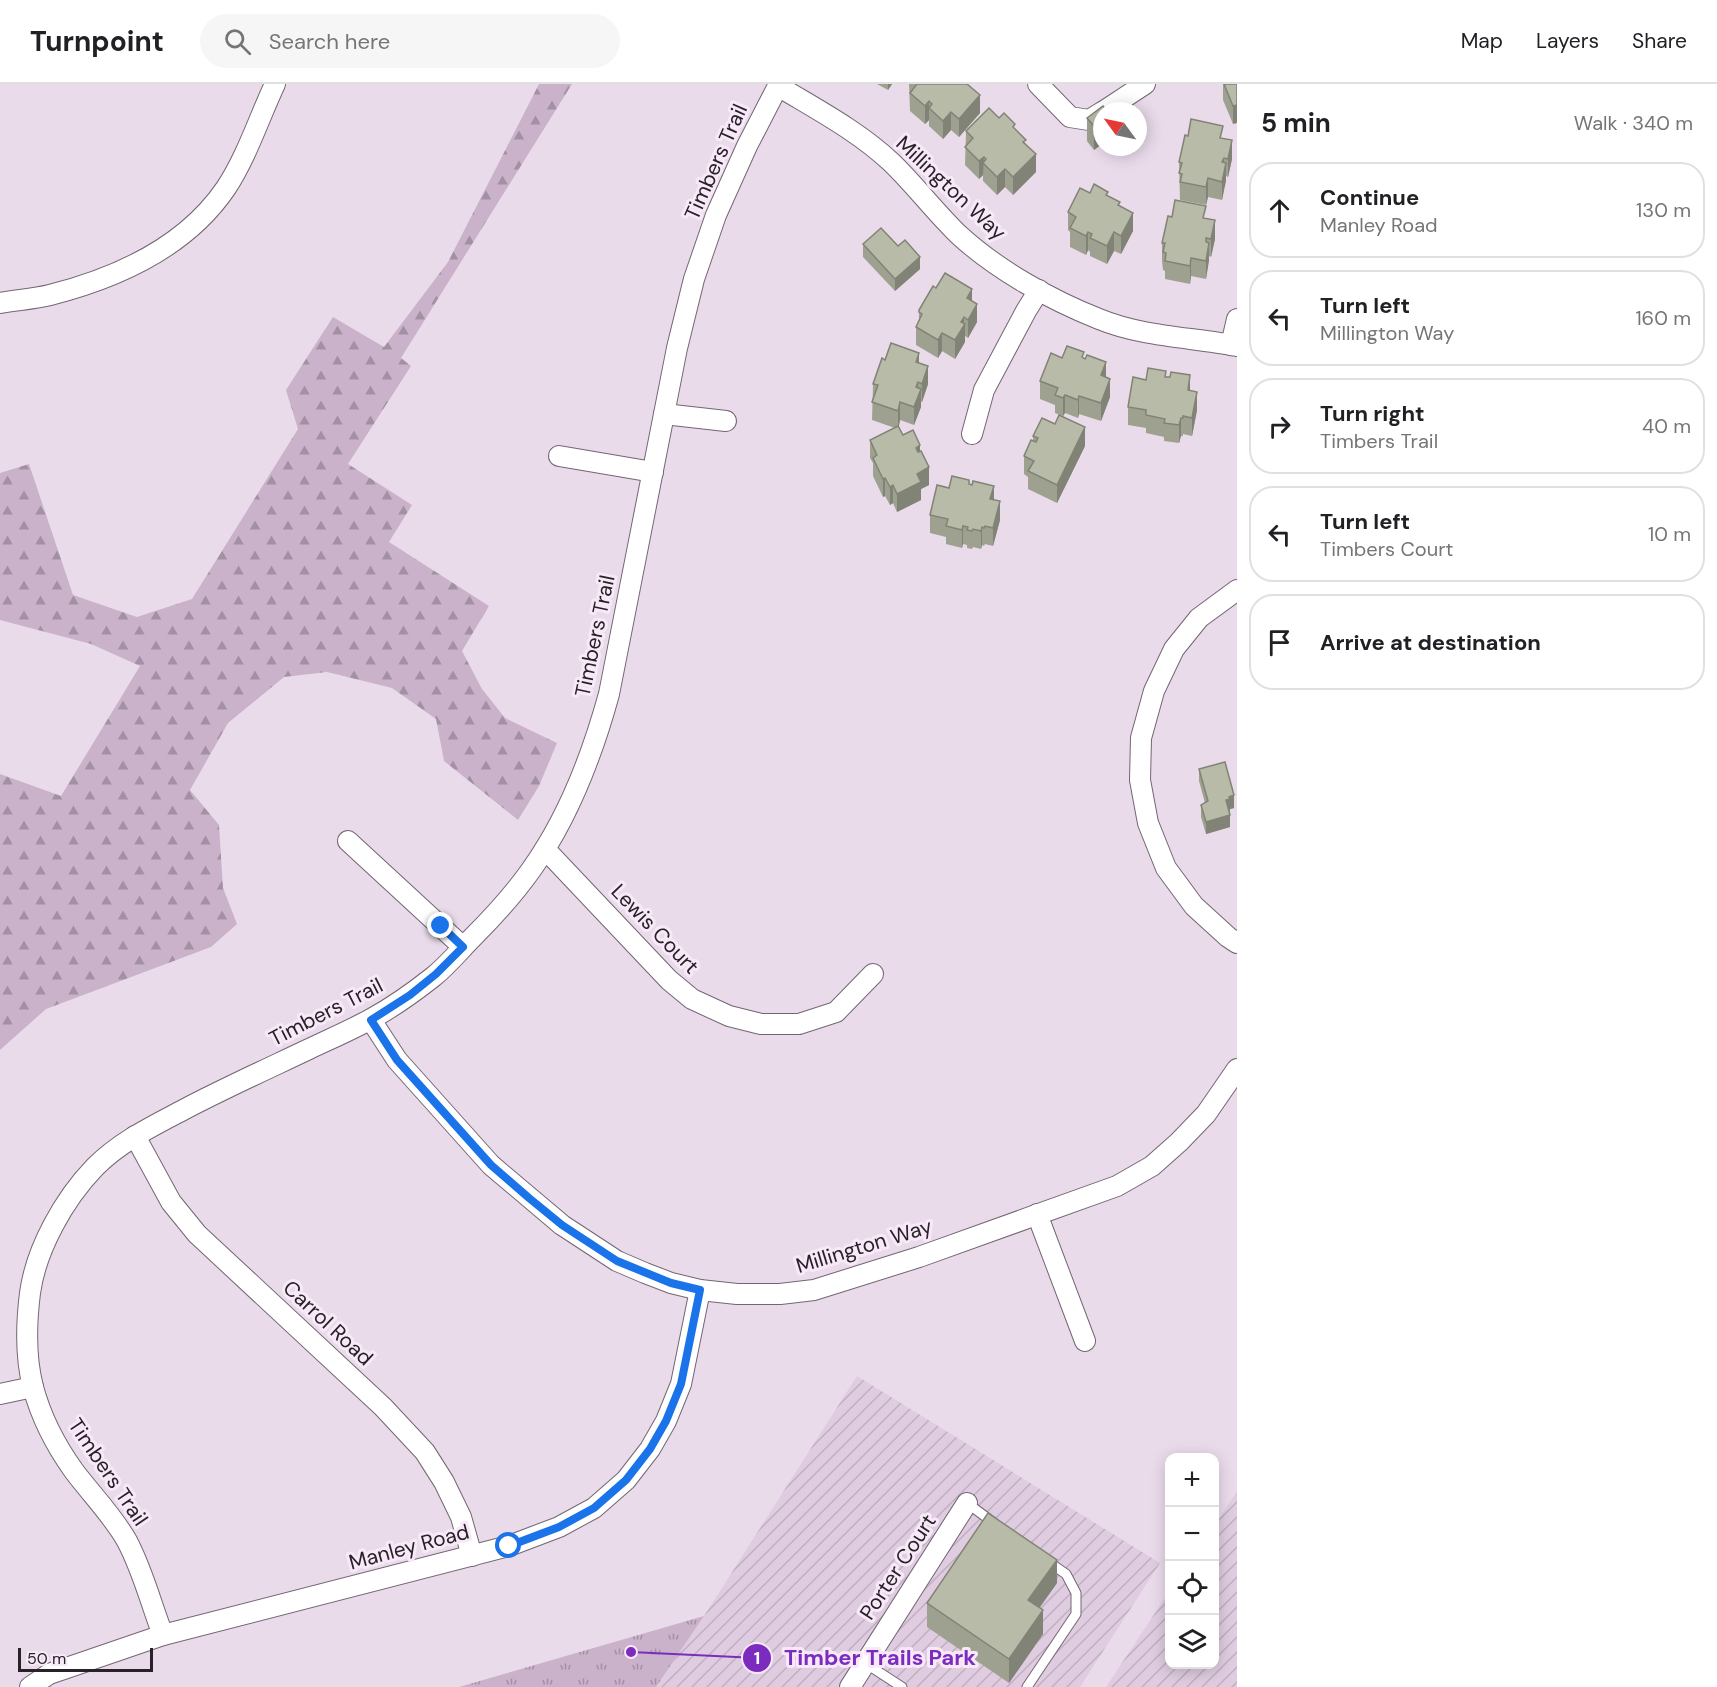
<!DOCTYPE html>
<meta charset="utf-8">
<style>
body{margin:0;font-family:"DM Sans",sans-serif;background:#f6f6f6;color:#202124}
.controls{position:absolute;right:18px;bottom:18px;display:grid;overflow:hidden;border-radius:12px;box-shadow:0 3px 15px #0003}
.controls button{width:54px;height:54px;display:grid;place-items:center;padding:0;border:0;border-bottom:2px solid #e0e0e0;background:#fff;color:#202124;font:30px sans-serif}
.compass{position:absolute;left:1093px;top:18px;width:54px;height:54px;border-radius:50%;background:#fff;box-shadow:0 3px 15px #0003;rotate:303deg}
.scale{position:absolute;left:18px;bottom:15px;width:135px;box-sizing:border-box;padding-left:6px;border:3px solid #282228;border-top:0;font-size:16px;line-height:21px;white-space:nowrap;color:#282228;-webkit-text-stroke:4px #f8e9f8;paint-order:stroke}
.stop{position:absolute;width:18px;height:18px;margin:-14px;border:4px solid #1a73e8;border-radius:50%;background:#fff}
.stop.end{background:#1a73e8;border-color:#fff;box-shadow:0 2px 6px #0008}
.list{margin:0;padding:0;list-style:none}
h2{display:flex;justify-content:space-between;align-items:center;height:78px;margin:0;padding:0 24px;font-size:26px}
h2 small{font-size:20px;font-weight:400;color:#757577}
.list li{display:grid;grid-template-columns:39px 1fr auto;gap:18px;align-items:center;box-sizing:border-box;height:96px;margin:0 12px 12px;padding:0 12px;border:2px solid #e0e0e0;border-radius:24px}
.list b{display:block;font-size:22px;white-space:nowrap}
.list p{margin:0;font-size:20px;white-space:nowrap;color:#757577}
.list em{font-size:20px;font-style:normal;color:#757577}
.icon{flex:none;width:33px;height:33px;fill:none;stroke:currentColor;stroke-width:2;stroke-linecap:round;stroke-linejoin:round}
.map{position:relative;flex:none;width:1237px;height:1603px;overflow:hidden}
header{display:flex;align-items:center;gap:36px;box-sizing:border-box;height:84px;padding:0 30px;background:#fff;border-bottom:2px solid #e0e0e0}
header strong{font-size:28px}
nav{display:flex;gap:33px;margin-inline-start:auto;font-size:21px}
.search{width:420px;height:54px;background:#f6f6f6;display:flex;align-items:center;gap:15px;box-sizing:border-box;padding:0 21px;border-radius:33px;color:#757577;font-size:22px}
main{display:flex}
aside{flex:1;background:#fff}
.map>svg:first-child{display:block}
.industrial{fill:url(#industrial-furrows)}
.grass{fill:url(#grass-tufts)}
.forest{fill:url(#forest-firs)}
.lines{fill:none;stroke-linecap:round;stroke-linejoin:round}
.service-casing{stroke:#736673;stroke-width:11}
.minor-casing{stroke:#736673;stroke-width:22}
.service{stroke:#fff;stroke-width:9}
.minor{stroke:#fff;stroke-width:20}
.wall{fill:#9ea190}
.shaded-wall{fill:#818376}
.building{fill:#b8bba8;stroke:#818376;stroke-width:1.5}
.route{stroke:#1a73e8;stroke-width:8}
.labels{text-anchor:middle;stroke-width:6;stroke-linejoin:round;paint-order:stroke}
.street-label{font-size:21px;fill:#282228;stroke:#f8e9f8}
.leader{fill:none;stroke:#7b2cbf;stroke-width:2}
.callout-dot{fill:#7b2cbf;stroke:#f8e9f8;stroke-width:2}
.mark-label{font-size:18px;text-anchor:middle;font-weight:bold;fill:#fff}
.callout-label{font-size:22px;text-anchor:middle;font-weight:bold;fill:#7b2cbf;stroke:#f8e9f8;stroke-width:6;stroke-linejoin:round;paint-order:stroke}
</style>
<header>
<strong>Turnpoint</strong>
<div class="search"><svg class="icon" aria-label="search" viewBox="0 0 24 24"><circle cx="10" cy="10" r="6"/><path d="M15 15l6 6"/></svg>Search here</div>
<nav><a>Map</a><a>Layers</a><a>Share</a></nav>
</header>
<main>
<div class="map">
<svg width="1237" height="1603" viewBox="0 0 1237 1603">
<defs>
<pattern id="industrial-furrows" width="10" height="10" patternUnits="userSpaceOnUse" patternTransform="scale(1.5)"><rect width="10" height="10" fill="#dfcce0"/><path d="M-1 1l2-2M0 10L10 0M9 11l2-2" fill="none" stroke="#bfafc0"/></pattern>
<pattern id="grass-tufts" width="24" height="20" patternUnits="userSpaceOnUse" patternTransform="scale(1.5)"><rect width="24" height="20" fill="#c9b2ca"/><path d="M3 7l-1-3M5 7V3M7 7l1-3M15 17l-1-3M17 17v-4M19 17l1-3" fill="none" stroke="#a390a4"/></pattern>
<pattern id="forest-firs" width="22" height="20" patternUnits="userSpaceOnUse" patternTransform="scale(1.5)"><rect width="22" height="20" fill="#c9b2ca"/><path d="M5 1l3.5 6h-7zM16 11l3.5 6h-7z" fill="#a390a4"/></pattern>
</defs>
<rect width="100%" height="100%" fill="#eadbeb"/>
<!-- industrial -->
<g class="industrial">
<path d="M857,1292L1160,1479L1080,1603H656L704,1532Z"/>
<path d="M1237,1407V1603H1106L1169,1508L1170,1580H1214L1215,1441Z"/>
</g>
<!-- grass -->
<path class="grass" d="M704,1532L656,1603H459Z"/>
<!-- forest -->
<path class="forest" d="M539,0H572L401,274L411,282L348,380L412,421L389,458L489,522L462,567L482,605L505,634L557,659L539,702L518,736L444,677L436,635L392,604L327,588L284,593L228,639L190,706L219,741L223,804L237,840L211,863L46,925L0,966V690L61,712L140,582L91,560L0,536V389L29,380L73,511L137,533L192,515L298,345L286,306L333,233L384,263L448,178Z"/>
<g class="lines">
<defs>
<g id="service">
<path d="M967,1419L994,1439"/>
<path d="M865,1579L902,1603"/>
<path d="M1027,1603L1076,1530V1509L1066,1490L1047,1477"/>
</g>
<g id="minor">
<path d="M1038,0L1070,33L1089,36L1102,28"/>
<path d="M778,2C816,25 858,47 891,78C915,101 935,128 959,151C997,186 1051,216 1099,235C1143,253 1191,253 1237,262"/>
<path d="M1104,27L1145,0"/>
<path d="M0,219C16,216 34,215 50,211C117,194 186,163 226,104C247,72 259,34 275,0"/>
<path d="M1231,261L1237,235"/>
<path d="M664,330L726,337"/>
<path d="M972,350L984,306L1026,227L1039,206"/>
<path d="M559,372L653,388"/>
<path d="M1237,506L1199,534L1174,565L1154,607L1141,654L1140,696L1148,739L1166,784L1194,822L1228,853L1237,859"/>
<path d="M348,757L463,863"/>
<path d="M545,765L669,896L692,915L729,932L761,940H799L836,928L873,890"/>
<path d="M371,936L397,976L491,1081L562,1141L617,1177L645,1189L671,1199L700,1206L737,1210H780L814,1206L919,1173L1117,1102L1152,1082L1179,1058L1206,1030L1237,985"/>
<path d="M135,1052L171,1118L197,1150L383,1323L425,1368L444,1398L461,1433L472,1472"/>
<path d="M1037,1130L1085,1257"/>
<path d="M0,1310L33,1303"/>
<path d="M163,1551C151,1520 143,1487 127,1457C113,1432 92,1411 74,1387C56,1362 41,1333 33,1303C25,1272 26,1241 30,1209C36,1165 64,1115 95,1083C121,1057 153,1042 185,1025C225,1004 267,985 309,965C330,955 351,946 371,935C393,923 414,908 433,893C448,881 460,866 473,853C494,832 514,810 531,786C569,733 592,672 609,610L677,264L694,195L716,131L747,62L779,0"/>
<path d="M30,1603L49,1590L163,1551L509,1462L559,1443L594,1424L626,1396L650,1365L666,1337L681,1300L700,1206"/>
<path d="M850,1603L967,1419"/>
</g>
</defs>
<!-- service casing -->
<use href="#service" class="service-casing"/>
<!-- minor casing -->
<use href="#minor" class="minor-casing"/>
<!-- service -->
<use href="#service" class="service"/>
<!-- minor -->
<use href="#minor" class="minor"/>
</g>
<!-- wall -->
<g class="wall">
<path d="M877,0H892L888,6Z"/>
<path d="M909,0H967L980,29L959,53L951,46L943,55L929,42V36L925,40L910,27Z"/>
<path d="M1223,0H1237L1233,40L1223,16Z"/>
<path d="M1102,27V60L1094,66L1087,57V34Z"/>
<path d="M999,34L1015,45L1026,60L1036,88L1013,111L1005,103L997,111L983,97V91L979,95L965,81L966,47Z"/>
<path d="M1223,54L1232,75L1228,93L1226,92L1222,116L1208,113L1206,121L1180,116L1179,78Z"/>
<path d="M1090,109L1108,112L1120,122L1133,147L1121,170L1114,167L1107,180L1090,172V168L1088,166L1086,171L1070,163V148L1068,146V128Z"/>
<path d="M1172,133L1206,135L1215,155L1211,173L1209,172L1206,195L1191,192L1190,200L1165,195V187L1163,186L1162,177V159Z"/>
<path d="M863,160L920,185L895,207L863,173Z"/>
<path d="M936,204L972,217L977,238L968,254L965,252V258L955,275L942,267L938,274L916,261V243L919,237V226Z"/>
<path d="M1062,274H1084L1106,293L1110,313L1101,337L1079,330L1078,334L1065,329L1063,332L1055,329V321L1040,315V297Z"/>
<path d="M885,276L919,279L928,300L922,318H921V323L914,341L900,336L899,342L903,351L920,367L929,401L921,405V416L897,428L893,419L890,421L885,412L883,413L873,392V379L870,374V356L895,344L872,336L873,300Z"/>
<path d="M1166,293L1190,307L1197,326L1192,352L1183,350V352H1181L1179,359L1164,357V353L1146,349V344L1128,341V323L1146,296Z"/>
<path d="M1033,352L1085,362L1057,419L1028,405V393L1024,390V372L1033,357Z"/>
<path d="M969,401L994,416L1000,436L993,462L985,460L984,462L982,461L981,465L973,463L972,465L967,464V461L963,460L962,464L946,460V453L930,449V431L949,404Z"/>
<path d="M1199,685L1234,724L1230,725L1229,727L1230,743L1206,750L1201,733V721L1205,719L1199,697Z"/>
<path d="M1057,1499L1039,1524L1043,1550L1009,1599L927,1543V1519Z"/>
</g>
<!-- shaded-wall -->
<g class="shaded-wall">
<path d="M888,0H892L888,6Z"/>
<path d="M980,11V29L959,53V35Z"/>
<path d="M929,17V36L925,40V22Z"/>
<path d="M1237,21V39L1233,40V22Z"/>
<path d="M951,28V46L943,55V37Z"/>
<path d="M1102,36V60L1094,66V42Z"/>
<path d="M1232,56V75L1228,93V75Z"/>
<path d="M1036,70V88L1013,111V93Z"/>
<path d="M984,73L983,91L979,95V77Z"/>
<path d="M1224,74V91L1226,79V97L1222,116V78Z"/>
<path d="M1005,85V103L997,111V93Z"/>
<path d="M1208,94V113L1206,121V103Z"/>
<path d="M1133,129V147L1121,170V152Z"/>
<path d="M1215,136V155L1211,173V155Z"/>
<path d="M1088,148V166L1086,171V152Z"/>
<path d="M1114,148V167L1107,180V162Z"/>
<path d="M1209,159V177L1206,195V177Z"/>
<path d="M920,173V185L895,207V195Z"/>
<path d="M1191,174V192L1190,200V182Z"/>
<path d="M972,205V223L967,214Z"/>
<path d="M977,220V238L968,254V236Z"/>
<path d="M964,233V242L965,240V258L955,275V256L961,238Z"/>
<path d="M942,249V267L938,274V256Z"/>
<path d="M919,269V287L916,278Z"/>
<path d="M1106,278V296L1101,291Z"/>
<path d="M928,282V300L922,318V300Z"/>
<path d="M1190,291V309L1188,306Z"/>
<path d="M1110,295V313L1101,337V319Z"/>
<path d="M918,298V312L921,305V323L914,341V323L916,303Z"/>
<path d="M1197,308V326L1192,352V334Z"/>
<path d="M1065,311V329L1063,332V314Z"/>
<path d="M1079,312V330L1078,334V316Z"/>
<path d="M900,318V336L898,345V327Z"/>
<path d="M1181,334V352L1179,359V341Z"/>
<path d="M1085,343V362L1057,419V401Z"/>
<path d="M920,361V379L916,364Z"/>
<path d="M929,383V401L921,405V416L897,428V410L917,390Z"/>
<path d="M885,394V412L883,413V395Z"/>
<path d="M893,401V419L890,421V403Z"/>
<path d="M994,402V420L990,415Z"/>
<path d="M1000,417V436L993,462V444Z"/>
<path d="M963,442V460L962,464V446Z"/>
<path d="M982,443V461L981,465V447Z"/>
<path d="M1234,711V724L1230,725V727L1226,728V716L1229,713Z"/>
<path d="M1230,731V743L1206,750V738Z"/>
<path d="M1057,1476V1499L1028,1540V1516Z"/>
<path d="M1043,1526V1550L1009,1599V1575Z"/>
</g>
<!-- building -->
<g class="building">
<path d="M917,0H967L980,11L959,35L951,28L943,37L929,24L932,20L929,17L925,22L910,9Z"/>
<path d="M1224,0H1237V21L1233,22Z"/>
<path d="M1103,22L1107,27H1102V36L1094,42L1087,34Z"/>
<path d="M989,24L999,34L1004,29L1015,40L1013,43L1026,56L1023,58L1036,70L1013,93L1005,85L997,93L983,79L986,75L984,73L979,77L965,63L973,54L966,47Z"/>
<path d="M1191,35L1223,42L1220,54L1232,56L1228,75L1224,74L1222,78L1226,79L1222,98L1208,94L1206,103L1180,98L1182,90L1179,89L1182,79L1179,78L1185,51L1188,52Z"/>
<path d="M1094,100L1108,108L1106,111L1120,118L1118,121L1133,129L1121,152L1114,148L1107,162L1090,154L1092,150L1088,148L1086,152L1070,144L1076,133L1068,128L1080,104L1090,109Z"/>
<path d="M1175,116L1206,122L1203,134L1215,136L1211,155L1206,154V158L1209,159L1206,177L1191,174L1190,182L1165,177L1166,169L1163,168L1165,159H1162L1168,132L1172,133Z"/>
<path d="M881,144L898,162L905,156L920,173L895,195L863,160Z"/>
<path d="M945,189L972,205L967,214L977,220L968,236L964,233L961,238L965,240L955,256L942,249L938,256L916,243L922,230L919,228V226L933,202L936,204Z"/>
<path d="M891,259L919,269L916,278L928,282L922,300L918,298L916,303L921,305L914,323L900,318L898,327L872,318L878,301L873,300L882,274L885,276Z"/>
<path d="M1067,262L1084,268L1082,273L1085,275L1087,271L1106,278L1101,291L1110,295L1101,319L1079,312L1078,316L1065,311L1063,314L1055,311L1058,304L1040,297L1051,269L1062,274Z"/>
<path d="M1148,284L1166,287L1165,293H1170L1171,288L1190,291L1188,306L1197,308L1192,334L1183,332V334H1181L1179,341L1164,339L1165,335L1146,331V326L1128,323L1133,293L1146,296Z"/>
<path d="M1059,331L1085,343L1057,401L1028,387L1034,377L1024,372L1031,356L1036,358L1038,354L1033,352L1042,334L1055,340Z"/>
<path d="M898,342L903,351L913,346L920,361L916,364L918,368L921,367L929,383L917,390L921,398L897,410L893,401L890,403L885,394L883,395L873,374L877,371L870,356Z"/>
<path d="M952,392L969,396V400L972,401L973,397L994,402L990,415L1000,417L993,444L985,442L984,444L982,443L981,447L973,445L972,447L967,446L968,443L963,442L962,446L946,442L948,435L930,431L937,401L949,404Z"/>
<path d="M1225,678L1234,711L1229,713L1230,715L1226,716L1230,731L1206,738L1201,721L1208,717L1199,685Z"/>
<path d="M988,1429L1057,1476L1028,1516L1043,1526L1009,1575L927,1519Z"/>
</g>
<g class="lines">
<!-- route -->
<path class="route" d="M441,842L463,863L436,890L410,911L371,936L397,976L491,1081L529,1114L562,1141L617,1177L671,1199L700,1206L681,1300L666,1337L650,1365L626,1396L594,1424L559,1443L509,1462"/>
</g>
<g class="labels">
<!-- street labels -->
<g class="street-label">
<text transform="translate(716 78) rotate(-66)" y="7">Timbers Trail</text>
<text transform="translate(951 104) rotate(43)" y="7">Millington Way</text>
<text transform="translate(595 552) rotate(-78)" y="7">Timbers Trail</text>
<text transform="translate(655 845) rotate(46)" y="7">Lewis Court</text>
<text transform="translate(326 928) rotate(-27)" y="7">Timbers Trail</text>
<text transform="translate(864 1162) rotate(-17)" y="7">Millington Way</text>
<text transform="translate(328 1239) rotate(43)" y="7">Carrol Road</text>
<text transform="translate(108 1388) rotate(56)" y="7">Timbers Trail</text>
<text transform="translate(409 1463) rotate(-15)" y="7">Manley Road</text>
<text transform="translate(898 1483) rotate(-57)" y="7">Porter Court</text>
</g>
</g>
<!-- callouts -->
<path class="leader" d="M631 1568L757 1574"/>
<g class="callout-dot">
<circle cx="631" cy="1568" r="6"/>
<circle cx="757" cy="1574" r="15"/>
</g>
<g class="mark-label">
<text x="757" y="1580">1</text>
</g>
<g class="callout-label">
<text x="880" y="1581">Timber Trails Park</text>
</g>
</svg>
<div class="controls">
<button>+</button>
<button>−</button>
<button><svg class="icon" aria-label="locate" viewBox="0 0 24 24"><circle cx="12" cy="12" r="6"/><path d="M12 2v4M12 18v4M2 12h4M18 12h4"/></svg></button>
<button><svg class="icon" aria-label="layers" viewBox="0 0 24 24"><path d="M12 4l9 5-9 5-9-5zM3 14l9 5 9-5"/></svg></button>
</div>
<svg class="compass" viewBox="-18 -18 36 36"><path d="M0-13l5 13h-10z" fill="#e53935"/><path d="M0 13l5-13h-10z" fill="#757577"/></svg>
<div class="scale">50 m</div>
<div class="stop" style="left:509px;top:1462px"></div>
<div class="stop end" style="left:441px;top:842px"></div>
</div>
<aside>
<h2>5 min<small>Walk · 340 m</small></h2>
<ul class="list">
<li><svg class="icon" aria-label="ahead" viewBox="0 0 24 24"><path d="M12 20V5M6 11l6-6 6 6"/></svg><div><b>Continue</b><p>Manley Road</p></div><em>130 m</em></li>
<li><svg class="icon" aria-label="left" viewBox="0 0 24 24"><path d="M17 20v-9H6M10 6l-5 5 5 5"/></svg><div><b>Turn left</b><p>Millington Way</p></div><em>160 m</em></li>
<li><svg class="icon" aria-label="right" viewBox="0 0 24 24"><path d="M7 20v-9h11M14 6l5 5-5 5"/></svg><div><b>Turn right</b><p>Timbers Trail</p></div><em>40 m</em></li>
<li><svg class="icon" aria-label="left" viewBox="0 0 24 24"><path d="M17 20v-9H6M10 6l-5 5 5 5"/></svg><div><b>Turn left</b><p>Timbers Court</p></div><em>10 m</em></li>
<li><svg class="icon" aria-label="arrive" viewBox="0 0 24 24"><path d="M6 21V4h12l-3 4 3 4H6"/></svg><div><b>Arrive at destination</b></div></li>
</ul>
</aside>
</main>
